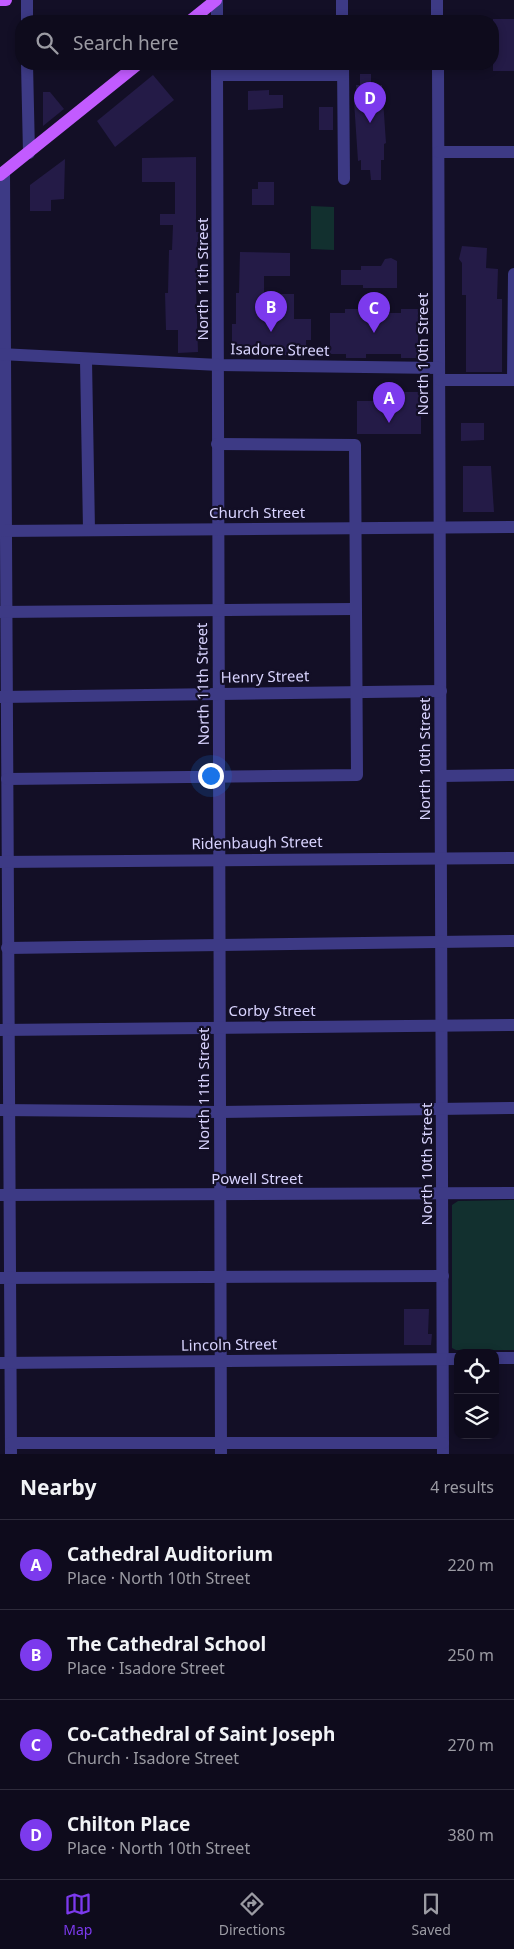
<!DOCTYPE html>
<meta charset="utf-8">
<style>
body{margin:0;font-family:"Noto Sans",sans-serif;background:#171425;color:#f1f3f6}
.controls{position:absolute;right:15px;bottom:15px;display:grid;overflow:hidden;border-radius:10px;box-shadow:0 2px 8px #0003}
.controls button{width:45px;height:45px;display:grid;place-items:center;padding:0;border:0;border-bottom:1px solid #2e2b3b;background:#0e0b1c;color:#f1f3f6;font:25px sans-serif}
.you{position:absolute;left:210px;top:775px;width:18px;height:18px;margin:-12px;border:4px solid #fff;border-radius:50%;background:#1a73e8;box-shadow:0 0 0 8px #1a73e833}
.badge{display:grid;place-items:center;width:32px;height:32px;border-radius:50%;background:#7c3aed;color:#fff;font-size:16px;font-weight:700}
.pin{position:absolute;translate:-50% -41px;filter:drop-shadow(0 1px 2px #0008)}
.pin::after{content:'';position:absolute;top:26px;width:18px;height:15px;background:inherit;clip-path:polygon(0 0,100% 0,50% 100%)}
.list{margin:0;padding:0;list-style:none}
h2{display:flex;justify-content:space-between;align-items:center;height:65px;margin:0;padding:0 20px;font-size:21px}
h2 small{font-size:16px;font-weight:400;color:#9b9ba3}
.list li{display:grid;grid-template-columns:32px 1fr auto;gap:15px;align-items:center;box-sizing:border-box;height:90px;padding:0 20px;border-top:1px solid #2e2b3b}
.list b{display:block;font-size:19px;white-space:nowrap}
.list p{margin:0;font-size:16px;white-space:nowrap;color:#9b9ba3}
.list em{font-size:16px;font-style:normal;color:#9b9ba3}
.icon{flex:none;width:28px;height:28px;fill:none;stroke:currentColor;stroke-width:2;stroke-linecap:round;stroke-linejoin:round}
.map{position:relative;flex:none;width:514px;height:1454px;overflow:hidden}
.search{position:absolute;background:#0e0b1c;box-shadow:0 2px 8px #0003;left:15px;right:15px;top:15px;height:55px;display:flex;align-items:center;gap:12px;box-sizing:border-box;padding:0 18px;border-radius:20px;color:#9b9ba3;font-size:19px}
.sheet{height:425px;background:#0e0b1c}
nav{display:flex;justify-content:space-around;align-items:center;box-sizing:border-box;height:70px;border-top:1px solid #2e2b3b;background:#0e0b1c;font-size:14px;color:#9b9ba3}
nav a{display:grid;justify-items:center;gap:2px}
nav .on{color:#7c3aed}
.map>svg:first-child{display:block}
.green{fill:#12302f}
.building{fill:#241b47}
.lines{fill:none;stroke-linecap:round;stroke-linejoin:round}
.minor{stroke:#3d3a85;stroke-width:12}
.major{stroke:#c25bff;stroke-width:12}
.labels{text-anchor:middle;stroke-width:4.5;stroke-linejoin:round;paint-order:stroke}
.street-label{font-size:15px;fill:#d9d4ff;stroke:#130f26}
</style>
<div class="map">
<svg width="514" height="1454" viewBox="0 0 514 1454">
<rect width="100%" height="100%" fill="#130f26"/>
<!-- green -->
<g class="green">
<path d="M311,206L334,207V250L311,249Z"/>
<path d="M514,1200V1350H456L452,1348V1205L458,1201Z"/>
</g>
<!-- building -->
<g class="building">
<rect x="493" y="19" width="21" height="52"/>
<path d="M360,74H371V85H382L386,143L384,144V160H381V180H371L370,170H361V160L358,161L354,101H357L356,85H360Z"/>
<path d="M153,75L174,100L115,147L97,121Z"/>
<path d="M269,90V95H283V108L248,110V91Z"/>
<path d="M43,92H50L64,109L43,126Z"/>
<rect x="319" y="107" width="14" height="23"/>
<path d="M196,157V232H202V242H197L198,279L196,285L198,352L178,353V330H166L165,293H168L169,250H172L173,225H160V214H175V182H142V158Z"/>
<path d="M65,159L64,199L51,200V211H30V185Z"/>
<path d="M258,182H274V205H252V189H258Z"/>
<path d="M462,246L487,248L486,268L498,269L497,299H502V372H466V295H462V263L459,259Z"/>
<path d="M240,252L290,253V276H264V294H294V319H311V340H306V355H243L242,350H232V324H236V293H239Z"/>
<path d="M391,258L397,261V288H363V285H341V270H361V266H381L385,259Z"/>
<path d="M345,309H369V313H401V309H418V358H401V354H366V358H346V354H330V313H345Z"/>
<path d="M403,392H427V412H421V434H357V401H403Z"/>
<path d="M461,423H484V440L461,441Z"/>
<path d="M463,466H491L494,512H463Z"/>
<path d="M404,1309H429L428,1334H432L431,1345H404Z"/>
</g>
<g class="lines">
<!-- minor -->
<g class="minor">
<path d="M27,0V21"/>
<path d="M217,0V21"/>
<path d="M342,0V21"/>
<path d="M437,0V21"/>
<path d="M27,64L29,153"/>
<path d="M217,64L221,1454"/>
<path d="M343,64L344,179"/>
<path d="M438,64L443,1454"/>
<path d="M217,75H343"/>
<path d="M439,152H514"/>
<path d="M4,172L11,1454"/>
<path d="M0,354L219,365L439,368"/>
<path d="M86,360L89,530"/>
<path d="M440,380H513L514,274"/>
<path d="M0,531L514,527"/>
<path d="M0,612L354,609"/>
<path d="M1,697L441,691"/>
<path d="M441,776L514,775"/>
<path d="M7,779L357,775L355,445L217,444"/>
<path d="M0,862L514,858"/>
<path d="M7,948L514,941"/>
<path d="M0,1030L514,1025"/>
<path d="M0,1110L220,1112L514,1108"/>
<path d="M0,1195L514,1193"/>
<path d="M0,1278L443,1276"/>
<path d="M495,1358H514"/>
<path d="M0,1363L458,1359"/>
<path d="M11,1443H443"/>
</g>
<!-- major -->
<g class="major">
<path d="M0,0H6"/>
<path d="M190,21L216,0"/>
<path d="M0,175L138,64"/>
</g>
</g>
<g class="labels">
<!-- street labels -->
<g class="street-label">
<text transform="translate(203 279) rotate(-90)" y="5">North 11th Street</text>
<text transform="translate(280 350) rotate(1)" y="5">Isadore Street</text>
<text transform="translate(423 354) rotate(-90)" y="5">North 10th Street</text>
<text x="257" y="518">Church Street</text>
<text transform="translate(265 677) rotate(-1)" y="5">Henry Street</text>
<text transform="translate(203 684) rotate(-91)" y="5">North 11th Street</text>
<text transform="translate(425 759) rotate(-90)" y="5">North 10th Street</text>
<text transform="translate(257 843) rotate(-1)" y="5">Ridenbaugh Street</text>
<text x="272" y="1016">Corby Street</text>
<text transform="translate(204 1089) rotate(-90)" y="5">North 11th Street</text>
<text transform="translate(427 1164) rotate(-90)" y="5">North 10th Street</text>
<text x="257" y="1184">Powell Street</text>
<text transform="translate(229 1345) rotate(-1)" y="5">Lincoln Street</text>
</g>
</g>
</svg>
<div class="controls">
<button><svg class="icon" aria-label="locate" viewBox="0 0 24 24"><circle cx="12" cy="12" r="6"/><path d="M12 2v4M12 18v4M2 12h4M18 12h4"/></svg></button>
<button><svg class="icon" aria-label="layers" viewBox="0 0 24 24"><path d="M12 4l9 5-9 5-9-5zM3 14l9 5 9-5"/></svg></button>
</div>
<div class="you"></div>
<div class="pin badge" style="left:389px;top:423px">A</div>
<div class="pin badge" style="left:271px;top:332px">B</div>
<div class="pin badge" style="left:374px;top:333px">C</div>
<div class="pin badge" style="left:370px;top:123px">D</div>
<div class="search"><svg class="icon" aria-label="search" viewBox="0 0 24 24"><circle cx="10" cy="10" r="6"/><path d="M15 15l6 6"/></svg>Search here</div>
</div>
<section class="sheet">
<h2>Nearby<small>4 results</small></h2>
<ul class="list">
<li><span class="badge">A</span><div><b>Cathedral Auditorium</b><p>Place · North 10th Street</p></div><em>220 m</em></li>
<li><span class="badge">B</span><div><b>The Cathedral School</b><p>Place · Isadore Street</p></div><em>250 m</em></li>
<li><span class="badge">C</span><div><b>Co-Cathedral of Saint Joseph</b><p>Church · Isadore Street</p></div><em>270 m</em></li>
<li><span class="badge">D</span><div><b>Chilton Place</b><p>Place · North 10th Street</p></div><em>380 m</em></li>
</ul>
</section>
<nav>
<a class="on"><svg class="icon" aria-label="map" viewBox="0 0 24 24"><path d="M3 6l6-2 6 2 6-2v14l-6 2-6-2-6 2zM9 4v14M15 6v14"/></svg>Map</a>
<a><svg class="icon" aria-label="directions" viewBox="0 0 24 24"><path d="M12 3l9 9-9 9-9-9zM9 14v-3h6M13 9l2 2-2 2"/></svg>Directions</a>
<a><svg class="icon" aria-label="saved" viewBox="0 0 24 24"><path d="M7 4h10v16l-5-4-5 4z"/></svg>Saved</a>
</nav>
